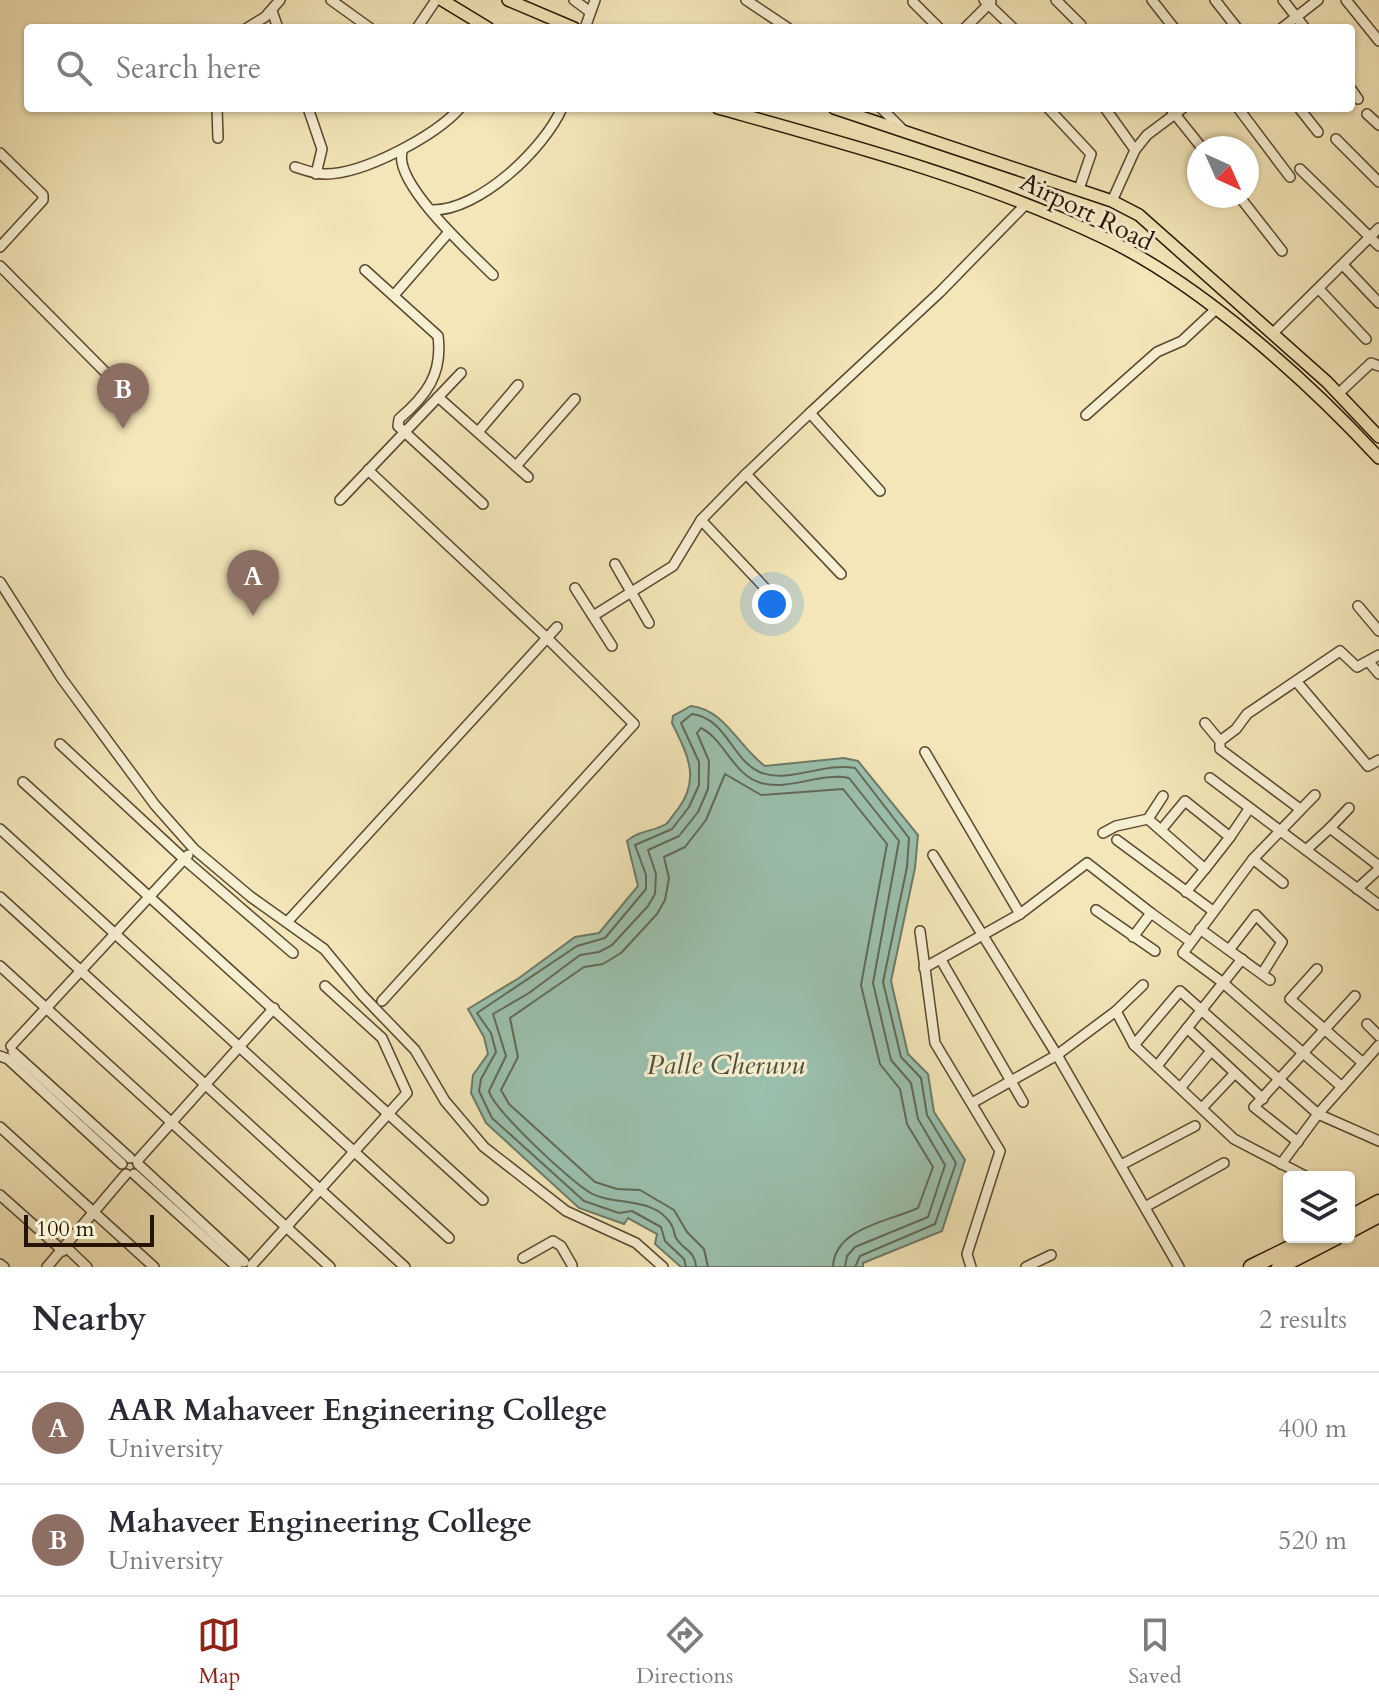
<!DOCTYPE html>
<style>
body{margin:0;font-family:Cardo,serif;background:#f2f2f3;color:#2b2b33}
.controls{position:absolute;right:24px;bottom:24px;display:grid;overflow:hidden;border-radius:8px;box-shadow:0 2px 6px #0004}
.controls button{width:72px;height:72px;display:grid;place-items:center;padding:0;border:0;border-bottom:2px solid #e1e1e2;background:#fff;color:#2b2b33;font:40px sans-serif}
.compass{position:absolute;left:1187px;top:136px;width:72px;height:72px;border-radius:50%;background:#fff;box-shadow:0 2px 6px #0004;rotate:135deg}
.scale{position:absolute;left:24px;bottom:20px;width:130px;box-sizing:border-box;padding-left:8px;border:4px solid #251401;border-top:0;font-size:22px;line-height:28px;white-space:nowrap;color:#251401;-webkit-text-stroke:6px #f7efd1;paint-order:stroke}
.you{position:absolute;left:772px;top:604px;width:28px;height:28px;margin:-20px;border:6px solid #fff;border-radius:50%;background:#1a73e8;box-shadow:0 0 0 12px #1a73e833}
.badge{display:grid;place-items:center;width:52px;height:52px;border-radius:50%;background:#8f2418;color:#fff;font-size:26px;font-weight:700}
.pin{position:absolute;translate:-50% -66px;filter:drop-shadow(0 2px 4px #0008)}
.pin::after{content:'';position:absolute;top:42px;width:28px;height:24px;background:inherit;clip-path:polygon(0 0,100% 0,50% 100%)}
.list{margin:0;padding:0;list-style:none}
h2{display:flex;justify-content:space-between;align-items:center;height:104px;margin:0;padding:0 32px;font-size:34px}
h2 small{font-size:26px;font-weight:400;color:#7c7c81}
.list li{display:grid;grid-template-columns:52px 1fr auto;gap:24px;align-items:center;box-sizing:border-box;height:112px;padding:0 32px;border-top:2px solid #e1e1e2}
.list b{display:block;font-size:30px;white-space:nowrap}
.list p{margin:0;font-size:26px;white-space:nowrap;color:#7c7c81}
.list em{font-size:26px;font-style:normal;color:#7c7c81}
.icon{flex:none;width:44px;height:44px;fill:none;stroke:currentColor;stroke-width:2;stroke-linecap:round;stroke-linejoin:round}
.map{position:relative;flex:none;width:1379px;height:1267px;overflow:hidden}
.search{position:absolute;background:#fff;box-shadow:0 2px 6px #0004;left:24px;right:24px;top:24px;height:88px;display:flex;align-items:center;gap:20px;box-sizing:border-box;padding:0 28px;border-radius:8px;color:#7c7c81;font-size:30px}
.sheet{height:328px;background:#fff}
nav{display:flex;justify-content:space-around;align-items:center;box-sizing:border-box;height:112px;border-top:2px solid #e1e1e2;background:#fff;font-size:22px;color:#7c7c81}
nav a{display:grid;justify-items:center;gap:4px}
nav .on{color:#8f2418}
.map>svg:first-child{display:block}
.water{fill:#9bc0ad;stroke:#6c7b68;stroke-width:2}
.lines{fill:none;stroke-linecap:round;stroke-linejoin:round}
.shore{stroke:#606a57;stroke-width:2}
.minor-casing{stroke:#58482f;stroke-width:12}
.major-casing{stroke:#251401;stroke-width:14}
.highway-casing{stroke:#251401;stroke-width:17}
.minor{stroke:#f7efd1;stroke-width:9}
.major{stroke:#f3e6b8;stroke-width:11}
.highway{stroke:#f3e6b8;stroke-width:14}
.labels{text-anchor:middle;stroke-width:6;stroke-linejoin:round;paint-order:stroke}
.street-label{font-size:26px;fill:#251401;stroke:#f7efd1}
.water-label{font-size:28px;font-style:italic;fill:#4e503d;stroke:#f7efd1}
</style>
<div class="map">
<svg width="1379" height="1267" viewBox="0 0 1379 1267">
<rect width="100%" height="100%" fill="#f3e6b8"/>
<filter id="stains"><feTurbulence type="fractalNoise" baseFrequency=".0025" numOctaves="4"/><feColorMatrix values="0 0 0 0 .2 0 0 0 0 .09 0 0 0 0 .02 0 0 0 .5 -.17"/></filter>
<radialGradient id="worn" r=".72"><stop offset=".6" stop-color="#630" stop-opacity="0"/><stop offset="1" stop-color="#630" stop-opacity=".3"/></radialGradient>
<!-- water -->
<path class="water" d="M691,706C726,710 739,748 765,766L844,758L858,761L918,835L915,868L891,981L908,1054L928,1074L934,1112L965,1160L942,1231L863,1263V1267H681L655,1244L657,1234L628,1218L624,1224L579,1208L486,1123L471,1093L473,1075L488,1054L484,1037L468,1009L519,978L575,937L599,933L638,886L627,841C639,830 653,832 666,824C670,821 674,813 678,809C701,778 687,754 672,723L673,716Z"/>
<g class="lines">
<!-- shore -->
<g class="shore">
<path d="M686,1267L684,1259L665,1241L661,1227L632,1211L619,1213L584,1201L492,1118L479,1091L481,1079L496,1052L491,1033L477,1013L577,946L605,938L646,889V875L635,845L672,829L689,807L699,785V762L681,723L692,714C727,718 732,762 762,773C790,783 825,762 855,768L909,838L907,867L883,982L901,1057L921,1078L927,1115L956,1163L935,1224L860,1256L855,1267"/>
<path d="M696,1267C695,1250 683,1250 676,1238C674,1234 674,1229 672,1226C656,1195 613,1207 589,1192C570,1181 493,1109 489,1091L506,1056L493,1014L529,993L580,955L599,952L612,945L648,906L655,894L656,874L648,850L679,836L698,812L708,789L709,761L697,733L701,728C725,740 733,775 761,783C789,791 821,772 849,778L899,841L873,983L891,1060L911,1083L918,1119L945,1165L928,1217L855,1247L847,1256L845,1267"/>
<path d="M708,1267L704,1249L687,1232L674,1210L640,1190L617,1189L595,1182L509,1104L501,1090L518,1057L510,1018L584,967L603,964L621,953L657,914L665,900L669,878L664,857L685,847L706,820L725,774L761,795L843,789L887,844L861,985L880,1064L900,1089L907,1124L933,1167L918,1208C890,1221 834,1228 833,1267"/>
</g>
<defs>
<g id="minor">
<path d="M331,0L370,28"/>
<path d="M574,0L589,11"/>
<path d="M746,0L788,28"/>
<path d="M984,0L1013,28"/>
<path d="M1056,0L1081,25"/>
<path d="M1152,0L1174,28"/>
<path d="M1215,0L1237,28"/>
<path d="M1283,0L1305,28"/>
<path d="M1346,0L1379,41"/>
<path d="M913,2L939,28"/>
<path d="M272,11L278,28"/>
<path d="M247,28L265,17L280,0"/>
<path d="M417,28L436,0"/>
<path d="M585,28L595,0"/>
<path d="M965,28L991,2"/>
<path d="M1282,28L1318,0"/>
<path d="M1351,89L1358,99"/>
<path d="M217,108L218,138"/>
<path d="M308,108L322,149L316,174"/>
<path d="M881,108L903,130"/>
<path d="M1048,108L1091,154L1079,189"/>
<path d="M1105,108L1135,150"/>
<path d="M1170,108L1202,148"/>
<path d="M1238,108L1290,177"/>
<path d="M1299,108L1318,132"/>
<path d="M1367,114L1379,125"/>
<path d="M1336,139L1379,182"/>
<path d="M402,152C394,184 471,253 493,275"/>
<path d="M0,153L43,195V200L0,247"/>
<path d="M295,167C305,170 314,174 325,174C364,174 435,136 460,108"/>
<path d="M1300,169L1379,246"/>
<path d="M1239,196L1282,251"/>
<path d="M1112,201L1135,150L1147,135L1183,108"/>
<path d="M432,210C479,211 544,149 562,108"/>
<path d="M1343,265L1379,303"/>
<path d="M0,266L121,388"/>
<path d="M365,270L438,336C443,374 426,396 399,419L398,426L483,504"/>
<path d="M1319,289L1366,339"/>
<path d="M395,294L449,232"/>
<path d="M1272,334L1379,228"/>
<path d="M1338,394L1371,363L1379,366"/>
<path d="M438,397L528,477"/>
<path d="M810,413L746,474L841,574"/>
<path d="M1086,415L1157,352L1182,341L1214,311"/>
<path d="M478,432L518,385"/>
<path d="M516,466L575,399"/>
<path d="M368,470L547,638L634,724L382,1001"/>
<path d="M880,491L810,413L940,292L1025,205"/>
<path d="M340,500L461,373"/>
<path d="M701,520L767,590"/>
<path d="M615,564L649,623"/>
<path d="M0,582L62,679L155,805L194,849L251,897L324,949L362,995L415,1050L445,1101L484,1147L566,1211L636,1243L663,1267"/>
<path d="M575,588L612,646"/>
<path d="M1358,606L1379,631"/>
<path d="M593,616L673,566L701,520L746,474"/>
<path d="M1369,662L1379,674"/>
<path d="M1296,681L1368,766L1379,760"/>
<path d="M1205,723L1220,741"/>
<path d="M60,744L184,859L293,953"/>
<path d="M925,752L1020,914"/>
<path d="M1210,778L1379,905"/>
<path d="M23,782L483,1200"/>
<path d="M1315,795L1253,859L1183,953L1222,982L1342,1087"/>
<path d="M1300,809L1220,749V741L1236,729L1247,714L1340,651L1357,667L1379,655"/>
<path d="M1148,819L1205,869L1230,837"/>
<path d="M1330,828L1349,808"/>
<path d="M0,829L449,1238"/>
<path d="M1161,830L1185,801L1230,837L1249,809"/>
<path d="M1103,833L1116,826L1148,819L1163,796"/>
<path d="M1117,840L1213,911"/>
<path d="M1306,850L1330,828L1379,866"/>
<path d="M933,855L1057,1055L972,1103"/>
<path d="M1253,859L1283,883"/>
<path d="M1357,889L1379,869"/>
<path d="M1186,892L1205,869"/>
<path d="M0,897L405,1267"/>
<path d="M1096,910L1155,951"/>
<path d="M1151,913L1191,942"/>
<path d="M288,921L557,627"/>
<path d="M1200,929L1270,980"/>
<path d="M920,931L935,1043L1000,1151L967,1254L971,1267"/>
<path d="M1229,950L1256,915L1282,942L1262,974"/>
<path d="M941,960L1023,1102"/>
<path d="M0,966L330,1267"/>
<path d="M924,968L1020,914L1087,863L1151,913L1133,937"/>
<path d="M1317,969L1290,999L1363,1063"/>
<path d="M1116,1011L1143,985"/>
<path d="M1367,1024L1379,1036"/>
<path d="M1187,1028L1263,1099"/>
<path d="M1134,1045L1180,991L1318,1114L1379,1141"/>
<path d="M11,1046L188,855"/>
<path d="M13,1052L130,1158"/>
<path d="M0,1056L8,1059L122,1164"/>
<path d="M1157,1066L1242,959"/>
<path d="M1181,1087L1211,1051"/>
<path d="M1202,1108L1235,1073"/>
<path d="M0,1127L154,1267"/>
<path d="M1298,1142L1254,1107L1355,996"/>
<path d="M137,1161L274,1008"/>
<path d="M138,1164L244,1262"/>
<path d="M1281,1164L1318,1114L1379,1045"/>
<path d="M1121,1165L1195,1126"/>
<path d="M134,1174L237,1267"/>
<path d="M0,1195L63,1251"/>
<path d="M1145,1207L1224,1163"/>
<path d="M66,1247L87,1267"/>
<path d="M523,1258L553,1241L561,1246L572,1265"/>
<path d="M0,1264L4,1267"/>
<path d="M252,1265L407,1093L382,1038L325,986"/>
<path d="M47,1267L126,1174"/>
<path d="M1026,1267L1051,1255"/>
<path d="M1179,1267L1057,1055L1116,1011L1134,1045L1234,1139L1307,1177"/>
</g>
<g id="major">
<path d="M442,0L488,28"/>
<path d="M508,0L574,28"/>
<path d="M718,108C847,144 980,179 1102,237C1198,282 1307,380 1379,458"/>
<path d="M834,108L1112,201L1139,215L1327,382L1379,437"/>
</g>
<g id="highway">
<path d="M1349,1218L1379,1202"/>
<path d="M1349,1231L1379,1215"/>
<path d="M1251,1267L1312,1237"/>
<path d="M1279,1267L1337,1237"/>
</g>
</defs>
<!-- minor casing -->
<use href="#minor" class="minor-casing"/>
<!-- major casing -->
<use href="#major" class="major-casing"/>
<!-- highway casing -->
<use href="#highway" class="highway-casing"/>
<!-- minor -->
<use href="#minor" class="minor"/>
<!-- major -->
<use href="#major" class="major"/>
<!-- highway -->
<use href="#highway" class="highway"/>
</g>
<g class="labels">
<!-- street labels -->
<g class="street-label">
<text transform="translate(1087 211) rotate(26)" y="9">Airport Road</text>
</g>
<!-- water labels -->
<g class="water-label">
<text x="726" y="1074">Palle Cheruvu</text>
</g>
</g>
<rect width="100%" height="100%" filter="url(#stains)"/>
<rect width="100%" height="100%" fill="url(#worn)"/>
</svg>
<div class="controls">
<button><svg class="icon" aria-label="layers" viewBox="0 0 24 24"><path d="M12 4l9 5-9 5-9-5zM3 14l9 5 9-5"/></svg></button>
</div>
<svg class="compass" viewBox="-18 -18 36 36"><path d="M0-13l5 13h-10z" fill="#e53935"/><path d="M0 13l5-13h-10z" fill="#7c7c81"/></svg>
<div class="scale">100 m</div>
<div class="you"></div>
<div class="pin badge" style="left:253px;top:616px;background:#8d6e63">A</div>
<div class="pin badge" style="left:123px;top:429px;background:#8d6e63">B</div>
<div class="search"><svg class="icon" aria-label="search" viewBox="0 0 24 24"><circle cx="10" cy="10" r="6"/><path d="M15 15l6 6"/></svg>Search here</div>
</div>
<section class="sheet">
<h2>Nearby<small>2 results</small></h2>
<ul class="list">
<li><span class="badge" style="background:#8d6e63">A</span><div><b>AAR Mahaveer Engineering College</b><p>University</p></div><em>400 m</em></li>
<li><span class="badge" style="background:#8d6e63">B</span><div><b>Mahaveer Engineering College</b><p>University</p></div><em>520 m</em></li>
</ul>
</section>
<nav>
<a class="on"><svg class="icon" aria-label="map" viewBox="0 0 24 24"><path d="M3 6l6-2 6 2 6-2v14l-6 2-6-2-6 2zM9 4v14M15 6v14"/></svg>Map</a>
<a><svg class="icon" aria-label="directions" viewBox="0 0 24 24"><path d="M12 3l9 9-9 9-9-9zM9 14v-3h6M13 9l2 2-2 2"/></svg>Directions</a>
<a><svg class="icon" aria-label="saved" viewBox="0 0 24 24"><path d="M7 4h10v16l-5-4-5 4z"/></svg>Saved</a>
</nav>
